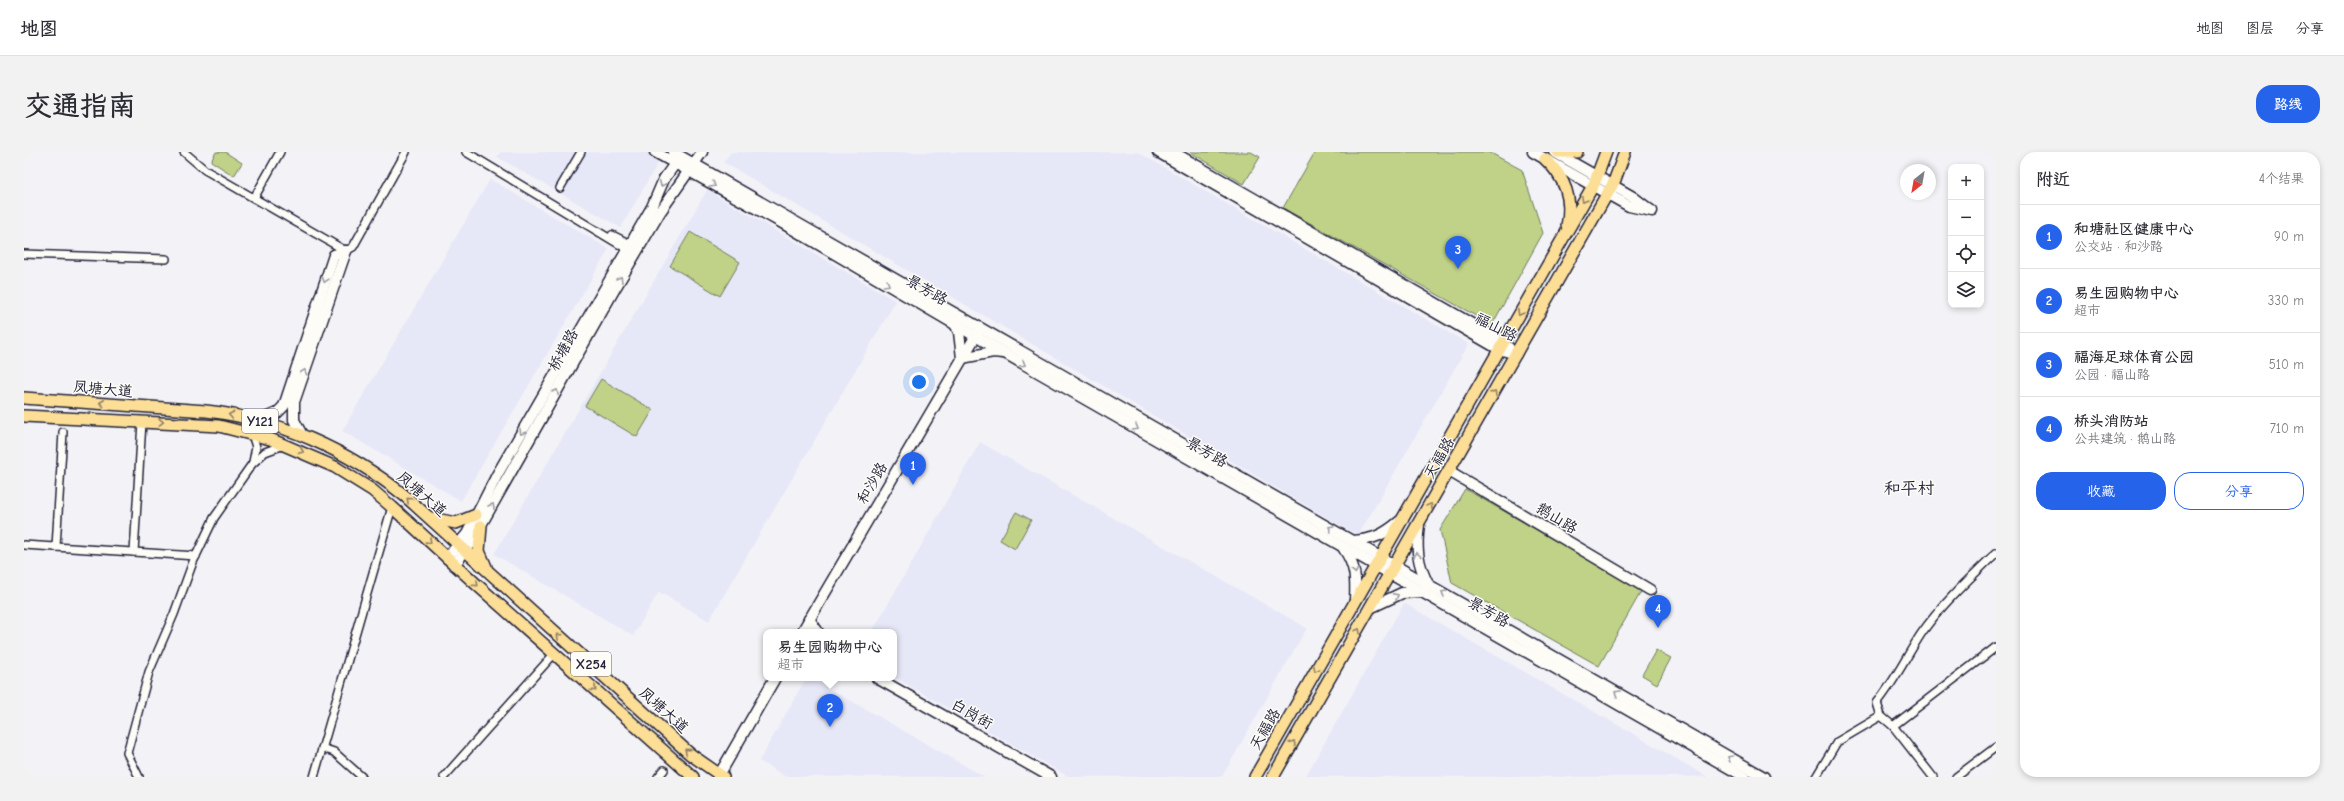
<!DOCTYPE html>
<html lang="zh">
<meta charset="utf-8">
<style>
body{margin:0;font-family:"Comic Neue","LXGW WenKai TC",sans-serif;background:#f2f2f3;color:#2b2b33}
.controls{position:absolute;right:12px;top:12px;display:grid;overflow:hidden;border-radius:8px;box-shadow:0 2px 6px #0003}
.controls button{width:36px;height:36px;display:grid;place-items:center;padding:0;border:0;border-bottom:1px solid #e1e1e2;background:#fff;color:#2b2b33;font:20px sans-serif}
.compass{position:absolute;left:1876px;top:12px;width:36px;height:36px;border-radius:50%;background:#fff;box-shadow:0 2px 6px #0003;rotate:211deg}
.you{position:absolute;left:895px;top:230px;width:14px;height:14px;margin:-10px;border:3px solid #fff;border-radius:50%;background:#1a73e8;box-shadow:0 0 0 6px #1a73e833}
.badge{display:grid;place-items:center;width:26px;height:26px;border-radius:50%;background:#2563eb;color:#fff;font-size:13px;font-weight:700}
.pin{position:absolute;translate:-50% -33px;filter:drop-shadow(0 1px 2px #0008)}
.pin::after{content:'';position:absolute;top:21px;width:14px;height:12px;background:inherit;clip-path:polygon(0 0,100% 0,50% 100%)}
.popup{position:absolute;left:739px;top:477px;width:134px;height:52px;box-sizing:border-box;display:grid;place-content:center;border-radius:8px;background:#fff;filter:drop-shadow(0 1px 3px #0005);font-size:13px;white-space:nowrap;color:#7c7c81}
.popup b{font-size:15px;color:#2b2b33}
.popup::after{content:'';position:absolute;left:50%;top:100%;margin-left:-8px;border:8px solid transparent;border-top-color:#fff}
.list{margin:0;padding:0;list-style:none}
h2{display:flex;justify-content:space-between;align-items:center;height:52px;margin:0;padding:0 16px;font-size:17px}
h2 small{font-size:13px;font-weight:400;color:#7c7c81}
.list li{display:grid;grid-template-columns:26px 1fr auto;gap:12px;align-items:center;box-sizing:border-box;height:64px;padding:0 16px;border-top:1px solid #e1e1e2}
.list b{display:block;font-size:15px;white-space:nowrap}
.list p{margin:0;font-size:13px;white-space:nowrap;color:#7c7c81}
.list em{font-size:13px;font-style:normal;color:#7c7c81}
.actions{display:flex;gap:8px;padding:12px 16px}
.actions a{flex:1;padding:9px 0;border:1px solid #2563eb;border-radius:16px;text-align:center;font-size:14px;color:#2563eb}
.actions .main{background:#2563eb;color:#fff}
.icon{flex:none;width:22px;height:22px;fill:none;stroke:currentColor;stroke-width:2;stroke-linecap:round;stroke-linejoin:round}
.map{position:relative;flex:none;width:1972px;height:625px;overflow:hidden;border-radius:16px}
header{display:flex;align-items:center;gap:24px;box-sizing:border-box;height:56px;padding:0 20px;background:#fff;border-bottom:1px solid #e1e1e2}
header strong{font-size:19px}
nav{display:flex;gap:22px;margin-inline-start:auto;font-size:14px}
.intro{display:flex;align-items:center;justify-content:space-between;box-sizing:border-box;height:96px;padding:0 24px}
h1{margin:0;font-size:28px}
.button{padding:10px 18px;border-radius:16px;background:#2563eb;color:#fff;font-size:14px;font-weight:700}
main{display:flex;gap:24px;padding:0 24px}
aside{flex:1;background:#fff;border-radius:16px;box-shadow:0 2px 6px #0003}
.map>svg:first-child{display:block}
.built{fill:#e6e8f7}
.green{fill:#bfd287;stroke:#707a61}
.lines{fill:none;stroke-linecap:round;stroke-linejoin:round}
.street-casing{stroke:#22223b;stroke-width:10}
.secondary-casing{stroke:#22223b;stroke-width:13}
.primary-casing{stroke:#22223b;stroke-width:14}
.street{stroke:#fdfcf7;stroke-width:7}
.secondary{stroke:#fdfcf7;stroke-width:10}
.primary{stroke:#fcde96;stroke-width:11}
.oneway{stroke:#9a9aa2}
.oneway2{stroke:#8f8068}
.labels{text-anchor:middle;stroke-width:3;stroke-linejoin:round;paint-order:stroke}
.shield{fill:#fdfcf7;stroke:#646373;stroke-width:1}
.shield-label{font-size:14px;font-weight:bold;fill:#22223b}
.street-label{font-size:15px;fill:#22223b;stroke:#fdfcf7}
.quarter-label{font-size:17px;fill:#22223b;stroke:#fdfcf7}
</style>
<header>
<strong>地图</strong>
<nav><a>地图</a><a>图层</a><a>分享</a></nav>
</header>
<div class="intro"><h1>交通指南</h1><a class="button">路线</a></div>
<main>
<div class="map">
<svg width="1972" height="625" viewBox="0 0 1972 625">
<rect width="100%" height="100%" fill="#f3f3f7"/>
<filter id="ink" filterUnits="userSpaceOnUse"><feTurbulence type="fractalNoise" baseFrequency=".025" numOctaves="2"/><feDisplacementMap in="SourceGraphic" scale="8" xChannelSelector="R" yChannelSelector="G"/><feConvolveMatrix kernelMatrix="1 2 1 2 8 2 1 2 1" color-interpolation-filters="sRGB"/></filter>
<g filter="url(#ink)">
<!-- built -->
<g class="built">
<path d="M476,0H640L597,76L473,5Z"/>
<path d="M707,0H1114L1445,192L1334,384L699,10Z"/>
<path d="M466,27L585,97L437,349L318,279Z"/>
<path d="M683,38L872,149L685,469L635,440L609,484L470,402Z"/>
<path d="M956,290L1283,476L1198,625H1045L870,525V480H848Z"/>
<path d="M1380,451L1620,588L1684,625H1281Z"/>
<path d="M782,526H787L961,625H762L735,609Z"/>
</g>
<!-- green -->
<g class="green">
<path d="M192,0H201L218,11L210,24L187,9Z"/>
<path d="M1166,0H1227L1236,5L1220,32Z"/>
<path d="M1291,0H1465L1498,18L1519,81L1468,173L1259,56Z"/>
<path d="M666,80L716,110L696,144L646,114Z"/>
<path d="M577,227L629,258L613,285L561,254Z"/>
<path d="M1441,337L1618,438L1575,514L1428,431L1416,378Z"/>
<path d="M992,360L1007,368L991,397L976,388Z"/>
<path d="M1632,498L1647,506L1633,532L1618,523Z"/>
</g>
<g class="lines">
<defs>
<g id="street">
<path d="M160,0L181,18L322,99"/>
<path d="M442,0L603,97"/>
<path d="M536,36L557,0"/>
<path d="M230,46L256,0"/>
<path d="M588,83L606,92"/>
<path d="M322,99L329,95L382,0"/>
<path d="M0,102L142,107"/>
<path d="M228,282L232,295L229,310"/>
<path d="M0,393L172,404"/>
<path d="M32,395L39,280"/>
<path d="M110,400L118,270"/>
<path d="M1857,564L1853,551C1871,529 1882,505 1897,482C1916,454 1948,424 1972,401"/>
<path d="M1869,574L1972,495"/>
<path d="M298,596L310,600L338,625"/>
<path d="M115,625L103,601L125,520L150,462L169,410L190,366L228,312L241,300L260,293"/>
<path d="M290,625L368,355"/>
<path d="M420,625L530,502"/>
<path d="M634,625L640,618"/>
<path d="M1792,625L1813,590L1857,564L1869,574L1909,625"/>
<path d="M1932,625L1972,595"/>
</g>
<g id="secondary">
<path d="M631,0L760,72L951,184L1721,625"/>
<path d="M649,0L1740,625"/>
<path d="M1134,0L1475,197L1492,202"/>
<path d="M1149,0L1479,190L1485,196"/>
<path d="M1509,0L1605,54L1628,59"/>
<path d="M1530,0L1609,45L1626,58"/>
<path d="M931,172L935,180L938,206L969,200L979,201"/>
<path d="M235,269L253,261L260,254L310,103L322,99"/>
<path d="M278,283L270,268V250L322,99"/>
<path d="M1425,319L1626,438"/>
<path d="M1395,372C1392,395 1393,411 1404,432"/>
<path d="M1329,389C1351,387 1359,383 1376,369"/>
<path d="M1320,397C1332,414 1332,428 1331,449"/>
<path d="M423,406L443,382L473,323L628,55L640,27L655,6"/>
<path d="M430,413L445,394L590,138L636,60L678,0"/>
<path d="M1346,456L1378,441L1399,440"/>
<path d="M785,467L794,480"/>
<path d="M778,480L954,180"/>
<path d="M853,526L1027,625"/>
<path d="M694,625L751,526"/>
</g>
<g id="primary">
<path d="M1534,0H1553"/>
<path d="M1521,7C1541,25 1549,47 1543,74"/>
<path d="M0,246L182,259C255,267 324,298 381,344L666,602L699,625"/>
<path d="M0,264L195,274L246,287L311,315L348,338L368,355L452,432L669,625"/>
<path d="M407,366L432,371L452,363"/>
<path d="M457,374L455,399L462,415"/>
<path d="M1231,625L1570,32L1582,0"/>
<path d="M1249,625L1590,30L1601,0"/>
</g>
</defs>
<!-- street casing -->
<use href="#street" class="street-casing"/>
<!-- secondary casing -->
<use href="#secondary" class="secondary-casing"/>
<!-- primary casing -->
<use href="#primary" class="primary-casing"/>
<!-- street -->
<use href="#street" class="street"/>
<!-- secondary -->
<use href="#secondary" class="secondary"/>
<!-- primary -->
<use href="#primary" class="primary"/>
</g>
<!-- one-way arrows -->
<defs><path id="oneway-chevron" d="M-2-3.5L2.5 0L-2 3.5" fill="none" stroke-width="1.6" stroke-linecap="round" stroke-linejoin="round"/></defs>
<g class="oneway">
<use href="#oneway-chevron" transform="translate(638 32) rotate(114)"/>
<use href="#oneway-chevron" transform="translate(689 33) rotate(30)"/>
<use href="#oneway-chevron" transform="translate(596 127) rotate(-59)"/>
<use href="#oneway-chevron" transform="translate(301 128) rotate(108)"/>
<use href="#oneway-chevron" transform="translate(863 132) rotate(30)"/>
<use href="#oneway-chevron" transform="translate(999 212) rotate(30)"/>
<use href="#oneway-chevron" transform="translate(280 220) rotate(-71)"/>
<use href="#oneway-chevron" transform="translate(532 240) rotate(-61)"/>
<use href="#oneway-chevron" transform="translate(1112 276) rotate(30)"/>
<use href="#oneway-chevron" transform="translate(498 280) rotate(120)"/>
<use href="#oneway-chevron" transform="translate(468 354) rotate(-61)"/>
<use href="#oneway-chevron" transform="translate(1307 376) rotate(-150)"/>
<use href="#oneway-chevron" transform="translate(1393 403) rotate(-98)"/>
<use href="#oneway-chevron" transform="translate(1331 419) rotate(80)"/>
<use href="#oneway-chevron" transform="translate(1420 441) rotate(-150)"/>
<use href="#oneway-chevron" transform="translate(1372 444) rotate(-28)"/>
<use href="#oneway-chevron" transform="translate(1593 541) rotate(-150)"/>
<use href="#oneway-chevron" transform="translate(1706 606) rotate(-150)"/>
</g>
<g class="oneway2">
<use href="#oneway-chevron" transform="translate(1560 48) rotate(120)"/>
<use href="#oneway-chevron" transform="translate(1496 161) rotate(120)"/>
<use href="#oneway-chevron" transform="translate(1470 241) rotate(-60)"/>
<use href="#oneway-chevron" transform="translate(78 251) rotate(-174)"/>
<use href="#oneway-chevron" transform="translate(207 263) rotate(-169)"/>
<use href="#oneway-chevron" transform="translate(137 270) rotate(2)"/>
<use href="#oneway-chevron" transform="translate(277 299) rotate(22)"/>
<use href="#oneway-chevron" transform="translate(385 348) rotate(-138)"/>
<use href="#oneway-chevron" transform="translate(1406 354) rotate(-60)"/>
<use href="#oneway-chevron" transform="translate(405 389) rotate(44)"/>
<use href="#oneway-chevron" transform="translate(452 432) rotate(42)"/>
<use href="#oneway-chevron" transform="translate(1334 479) rotate(-60)"/>
<use href="#oneway-chevron" transform="translate(535 484) rotate(-138)"/>
<use href="#oneway-chevron" transform="translate(1292 517) rotate(120)"/>
<use href="#oneway-chevron" transform="translate(570 537) rotate(42)"/>
<use href="#oneway-chevron" transform="translate(1269 591) rotate(-60)"/>
<use href="#oneway-chevron" transform="translate(663 599) rotate(-139)"/>
</g>
</g>
<g class="labels">
<!-- shield labels -->
<g class="shield">
<rect x="218" y="257" width="36" height="24" rx="3"/>
<rect x="547" y="500" width="40" height="24" rx="3"/>
</g>
<g class="shield-label">
<text x="236" y="274">Y121</text>
<text x="567" y="517">X254</text>
</g>
<!-- street labels -->
<g class="street-label">
<text transform="translate(903 138) rotate(30)" y="5">景芳路</text>
<text transform="translate(1472 175) rotate(27)" y="5">福山路</text>
<text transform="translate(539 198) rotate(-61)" y="5">桥塘路</text>
<text transform="translate(79 237) rotate(5)" y="5">凤塘大道</text>
<text transform="translate(1183 300) rotate(30)" y="5">景芳路</text>
<text transform="translate(1415 306) rotate(-60)" y="5">天福路</text>
<text transform="translate(848 331) rotate(-60)" y="5">和沙路</text>
<text transform="translate(398 342) rotate(41)" y="5">凤塘大道</text>
<text transform="translate(1533 366) rotate(31)" y="5">鹅山路</text>
<text transform="translate(1465 460) rotate(30)" y="5">景芳路</text>
<text transform="translate(640 558) rotate(42)" y="5">凤塘大道</text>
<text transform="translate(948 562) rotate(30)" y="5">白岗街</text>
<text transform="translate(1241 577) rotate(-60)" y="5">天福路</text>
</g>
<!-- quarter labels -->
<g class="quarter-label">
<text x="1885" y="342">和平村</text>
</g>
</g>
</svg>
<div class="controls">
<button>+</button>
<button>−</button>
<button><svg class="icon" aria-label="locate" viewBox="0 0 24 24"><circle cx="12" cy="12" r="6"/><path d="M12 2v4M12 18v4M2 12h4M18 12h4"/></svg></button>
<button><svg class="icon" aria-label="layers" viewBox="0 0 24 24"><path d="M12 4l9 5-9 5-9-5zM3 14l9 5 9-5"/></svg></button>
</div>
<svg class="compass" viewBox="-18 -18 36 36"><path d="M0-13l5 13h-10z" fill="#e53935"/><path d="M0 13l5-13h-10z" fill="#7c7c81"/></svg>
<div class="you"></div>
<div class="pin badge" style="left:889px;top:333px">1</div>
<div class="pin badge" style="left:806px;top:575px">2</div>
<div class="popup"><b>易生园购物中心</b>超市</div>
<div class="pin badge" style="left:1434px;top:117px">3</div>
<div class="pin badge" style="left:1634px;top:476px">4</div>
</div>
<aside>
<h2>附近<small>4个结果</small></h2>
<ul class="list">
<li><span class="badge">1</span><div><b>和塘社区健康中心</b><p>公交站 · 和沙路</p></div><em>90 m</em></li>
<li><span class="badge">2</span><div><b>易生园购物中心</b><p>超市</p></div><em>330 m</em></li>
<li><span class="badge">3</span><div><b>福海足球体育公园</b><p>公园 · 福山路</p></div><em>510 m</em></li>
<li><span class="badge">4</span><div><b>桥头消防站</b><p>公共建筑 · 鹅山路</p></div><em>710 m</em></li>
</ul>
<div class="actions"><a class="main">收藏</a><a>分享</a></div>
</aside>
</main>
